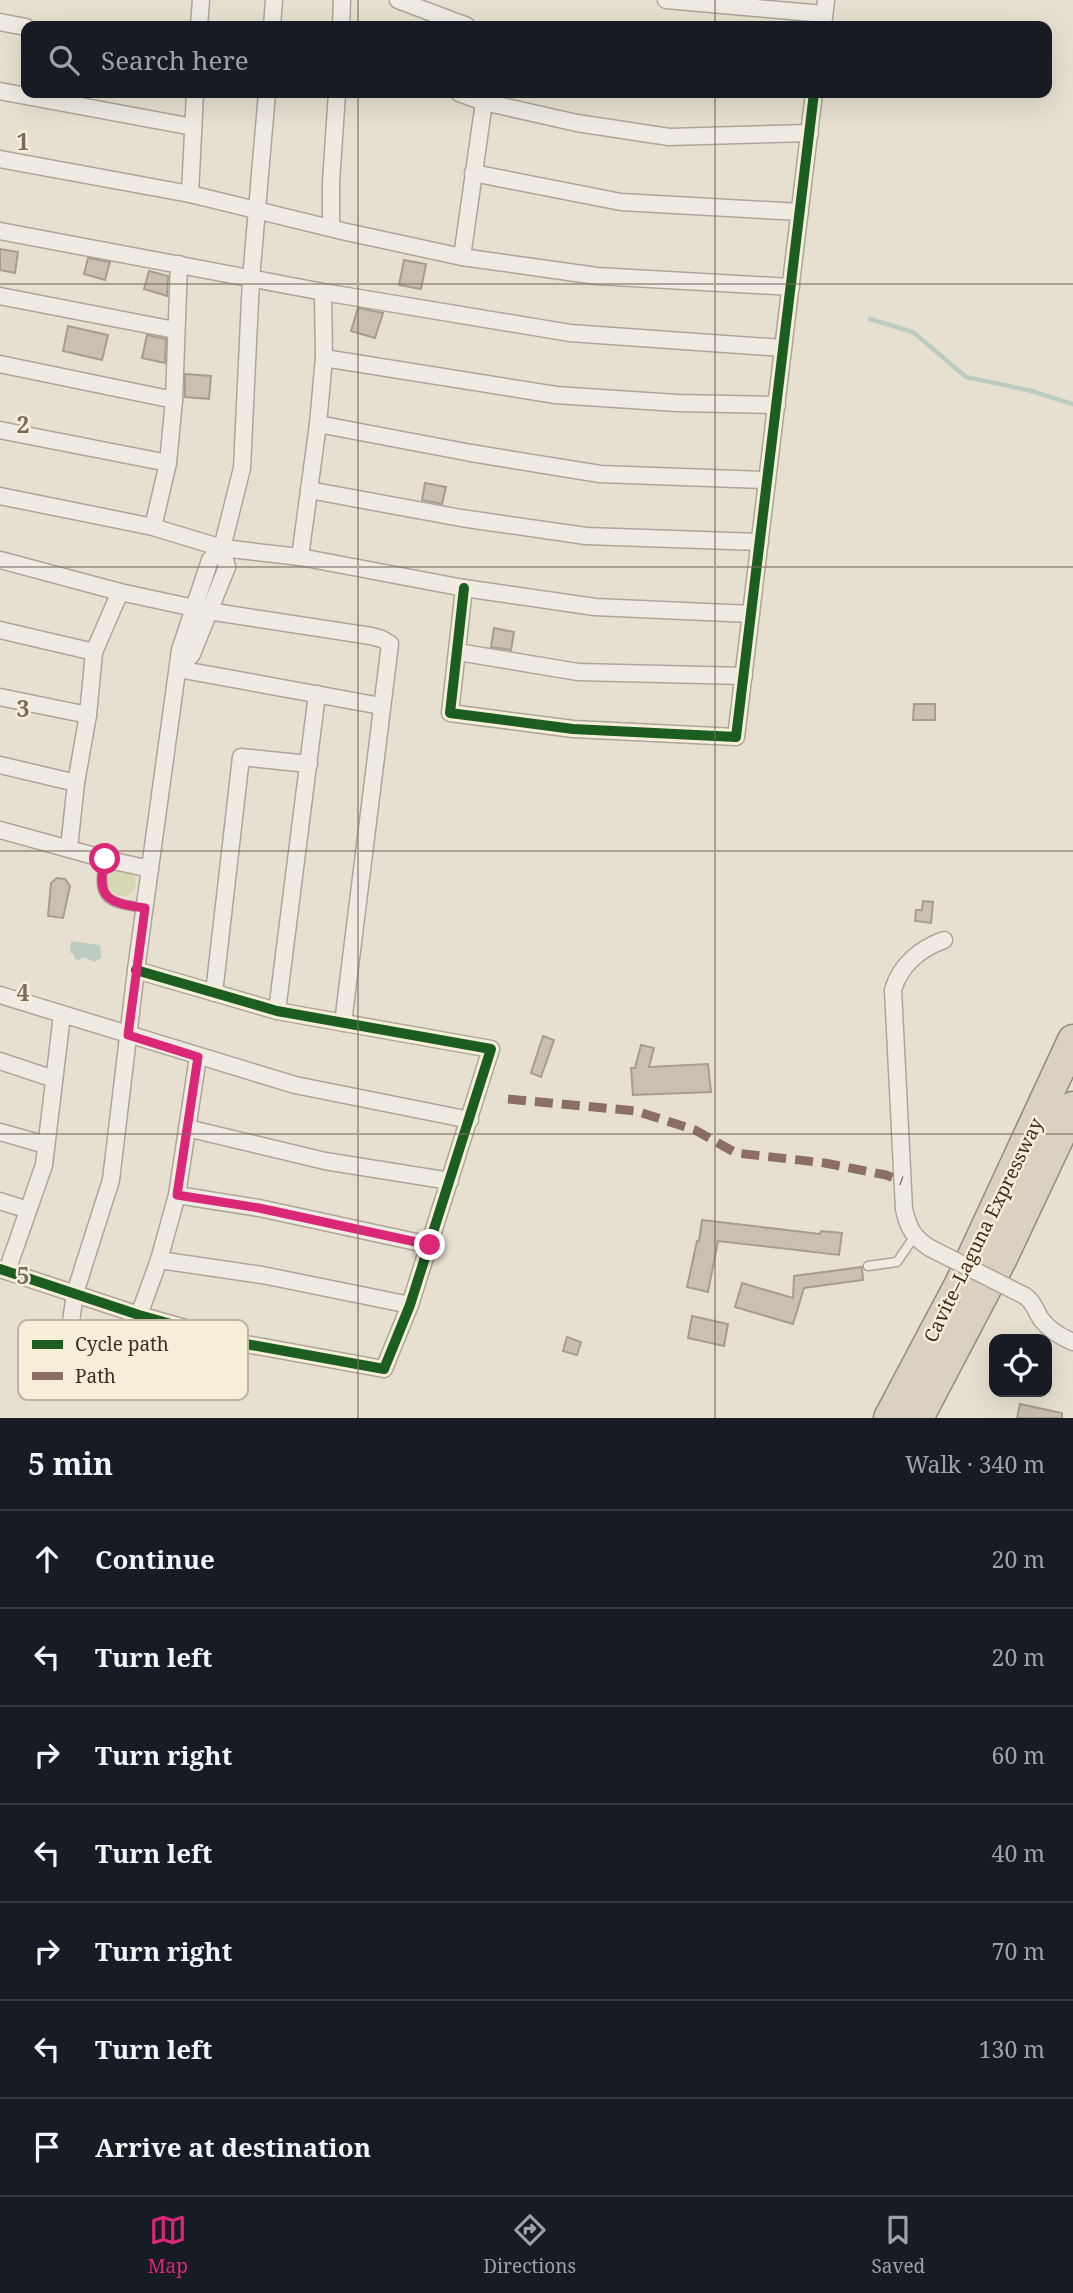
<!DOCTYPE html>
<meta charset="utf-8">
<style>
body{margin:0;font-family:"Noto Serif",serif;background:#242831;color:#f1f3f6}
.controls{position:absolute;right:21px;bottom:21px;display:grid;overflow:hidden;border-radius:14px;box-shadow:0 7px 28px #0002}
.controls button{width:63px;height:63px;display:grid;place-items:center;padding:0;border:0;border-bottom:2px solid #363941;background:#171b24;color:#f1f3f6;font:35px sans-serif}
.stop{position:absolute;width:21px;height:21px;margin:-16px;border:5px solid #db2777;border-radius:50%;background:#fff}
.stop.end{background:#db2777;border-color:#fff;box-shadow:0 2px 7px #0008}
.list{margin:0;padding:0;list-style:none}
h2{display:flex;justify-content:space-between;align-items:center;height:91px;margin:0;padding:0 28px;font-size:30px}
h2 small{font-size:23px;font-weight:400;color:#9ea1a6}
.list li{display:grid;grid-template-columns:46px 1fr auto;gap:21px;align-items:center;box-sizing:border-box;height:98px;padding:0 28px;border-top:2px solid #363941}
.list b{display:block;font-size:26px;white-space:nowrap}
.list em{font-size:23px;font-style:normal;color:#9ea1a6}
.icon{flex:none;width:38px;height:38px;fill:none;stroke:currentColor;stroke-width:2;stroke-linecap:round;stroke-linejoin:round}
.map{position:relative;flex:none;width:1073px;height:1418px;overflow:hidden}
.search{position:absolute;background:#171b24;box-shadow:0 7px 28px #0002;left:21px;right:21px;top:21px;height:77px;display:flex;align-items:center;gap:18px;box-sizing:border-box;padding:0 24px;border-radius:14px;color:#9ea1a6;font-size:26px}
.sheet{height:777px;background:#171b24}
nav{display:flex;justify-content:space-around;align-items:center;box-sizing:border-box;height:98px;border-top:2px solid #363941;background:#171b24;font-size:19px;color:#9ea1a6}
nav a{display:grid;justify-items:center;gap:4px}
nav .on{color:#db2777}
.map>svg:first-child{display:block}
.green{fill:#d6d7b3}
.water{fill:#bcccc2}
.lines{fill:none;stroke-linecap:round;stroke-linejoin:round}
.stream{stroke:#bcccc2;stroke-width:4.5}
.building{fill:#cbbfb2;stroke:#a89c90;stroke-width:2}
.service-casing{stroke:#ada599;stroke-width:11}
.minor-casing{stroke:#ada599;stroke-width:19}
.motorway-casing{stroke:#928b80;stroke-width:33}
.service{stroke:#efebe3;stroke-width:8}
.minor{stroke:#efebe3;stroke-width:16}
.motorway{stroke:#dad1c2;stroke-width:30}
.minor-bridge-casing{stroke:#ada599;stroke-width:19;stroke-linecap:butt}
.minor-bridge{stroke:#efebe3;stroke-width:16}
.quiet{stroke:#8d6e63;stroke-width:9;stroke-dasharray:18 9;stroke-linecap:butt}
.cycleway-casing{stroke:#f7eed8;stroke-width:15}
.cycleway{stroke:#1b5e20;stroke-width:10}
.route{stroke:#db2777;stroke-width:9}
.grid{fill:none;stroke:#786c5e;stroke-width:2;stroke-opacity:0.55}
.labels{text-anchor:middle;stroke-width:5;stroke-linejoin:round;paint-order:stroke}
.street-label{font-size:19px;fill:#3d2e20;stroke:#f7eed8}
.key{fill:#f7eed8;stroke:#bfb4a1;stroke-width:2}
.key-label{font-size:19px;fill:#3d2e20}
.grid-label{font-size:23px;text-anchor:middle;font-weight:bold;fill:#786c5e;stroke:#f7eed8;stroke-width:5;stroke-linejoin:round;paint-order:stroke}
</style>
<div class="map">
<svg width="1073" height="1418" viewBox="0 0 1073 1418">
<rect width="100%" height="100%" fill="#e7e0d1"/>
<!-- green -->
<circle class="green" cx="122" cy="882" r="14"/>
<!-- water -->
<path class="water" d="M71,941L100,945L101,958L94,962L84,957L79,960L75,959L73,953H70Z"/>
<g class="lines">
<!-- stream -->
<path class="stream" d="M870,319L913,332L966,377L1028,390L1073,404"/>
</g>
<!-- building -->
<g class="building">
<path d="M0,249L18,252L15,273L0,270Z"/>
<path d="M88,258L110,262L105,280L84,274Z"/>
<path d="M404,260L426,264L421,289L399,285Z"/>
<path d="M149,271L168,276L167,296L144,289Z"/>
<path d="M358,308L383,313L375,338L351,331Z"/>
<path d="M68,326L108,335L102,360L63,351Z"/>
<path d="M147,335L166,339L165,363L142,358Z"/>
<path d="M185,374L211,376L209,399L185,397Z"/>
<path d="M425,483L446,487L442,504L422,500Z"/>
<path d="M494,628L514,632L511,650L491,647Z"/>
<path d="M914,704H935V720H913Z"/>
<path d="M57,878L65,879L70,886L63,918L48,916L51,883Z"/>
<path d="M923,901L933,902L931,923L915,921L916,910H922Z"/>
<path d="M543,1036L554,1040L541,1077L531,1073Z"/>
<path d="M641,1045L654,1048L649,1067L708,1064L711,1092L633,1095L631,1068H635Z"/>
<path d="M702,1220L820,1234L821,1231L842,1233L839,1255L718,1241L708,1292L687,1287L697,1241H699Z"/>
<path d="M862,1267L863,1280L804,1288L793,1324L735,1307L742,1283L793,1298L794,1276Z"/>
<path d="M692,1316L728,1324L724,1346L688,1338Z"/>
<path d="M567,1337L581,1342L577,1355L563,1351Z"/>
<path d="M1020,1404L1062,1413V1418H1017Z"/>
</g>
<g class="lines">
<defs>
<g id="service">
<path d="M105,859C95,900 108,903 145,908"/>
<path d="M868,1266L897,1262L914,1237"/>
</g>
<g id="minor">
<path d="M398,0L467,26"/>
<path d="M666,0L824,14"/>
<path d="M0,22L26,27"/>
<path d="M199,26L201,0"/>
<path d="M272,26L274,0"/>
<path d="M341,26L342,0"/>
<path d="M823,26L826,0"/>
<path d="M0,91L193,127"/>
<path d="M459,93L484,102L577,123L669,137L810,133"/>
<path d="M0,159L190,194L342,231L462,257L597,276L791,287"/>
<path d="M473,173L621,202L800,212"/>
<path d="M190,194L195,93"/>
<path d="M331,227V182L337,93"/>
<path d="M0,231L323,292L570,333L783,348"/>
<path d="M462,257L484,102"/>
<path d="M0,296L175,330"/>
<path d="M324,358L556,395L677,403L777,405"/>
<path d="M0,364L174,400"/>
<path d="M318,424L471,453L600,474L767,480"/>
<path d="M0,430L168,463"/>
<path d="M309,490L461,518L586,536L760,542"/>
<path d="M0,496L153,527L222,548L300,557L464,588L595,607L751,614"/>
<path d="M153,527L168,463L174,400L179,264"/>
<path d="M300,557L318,424L324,358L323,292"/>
<path d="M0,560L120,592L208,611L371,636L382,639L390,644L343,1023"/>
<path d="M464,588L450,713L573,729L736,737L814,93"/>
<path d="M0,630L94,652"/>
<path d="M458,652L578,672L744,676"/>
<path d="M178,669L192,654L227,567L222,548L242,468L251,279L267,93"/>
<path d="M178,669L381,706"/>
<path d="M0,697L88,715"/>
<path d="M0,765L76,783"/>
<path d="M0,830L105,859L150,869"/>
<path d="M69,848L76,783L88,715L94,652L120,592"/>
<path d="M214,993L241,757L309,764"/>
<path d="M0,995L295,1085L470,1120"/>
<path d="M277,1011L317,694"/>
<path d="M0,1061L54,1079"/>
<path d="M187,1128L325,1161L450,1181"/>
<path d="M0,1132L46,1145"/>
<path d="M177,1195L259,1208L430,1245"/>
<path d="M0,1201L28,1210"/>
<path d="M930,1248C914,1238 908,1228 904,1209L893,990C900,965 921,948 944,940"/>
<path d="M159,1260L262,1275L410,1305"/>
<path d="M0,1269L139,1315L235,1342L384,1369L410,1305L491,1049L277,1011L136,970"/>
<path d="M7,1271L44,1165L62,1015"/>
<path d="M1025,1296C1034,1302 1035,1310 1041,1319C1049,1330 1061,1337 1073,1342"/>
<path d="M139,1315L159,1260L177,1195L198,1057"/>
<path d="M71,1322L75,1293L111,1180L136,970L180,650L210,560L222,548"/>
</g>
<g id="motorway">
<path d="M889,1418L960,1284L1073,1040"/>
<path d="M918,1418L1002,1258L1073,1107"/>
</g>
</defs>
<!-- service casing -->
<use href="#service" class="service-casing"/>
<!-- minor casing -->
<use href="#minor" class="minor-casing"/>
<!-- motorway casing -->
<use href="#motorway" class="motorway-casing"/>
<!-- service -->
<use href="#service" class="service"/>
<!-- minor -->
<use href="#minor" class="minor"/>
<!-- motorway -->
<use href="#motorway" class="motorway"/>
<defs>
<path id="minor-bridge" d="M930,1248L1025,1296"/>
</defs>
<!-- minor-bridge casing -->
<use href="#minor-bridge" class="minor-bridge-casing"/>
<!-- minor-bridge -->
<use href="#minor-bridge" class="minor-bridge"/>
<!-- quiet -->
<path class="quiet" d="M508,1099L636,1111L695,1130L736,1153L825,1163L886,1175L902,1181"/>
<defs>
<g id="cycleway">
<path d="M464,588L450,713L573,729L736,737L814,93"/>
<path d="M0,1269L139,1315L235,1342L384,1369L410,1305L491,1049L277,1011L136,970"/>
</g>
</defs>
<!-- cycleway casing -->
<use href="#cycleway" class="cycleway-casing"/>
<!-- cycleway -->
<use href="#cycleway" class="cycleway"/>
</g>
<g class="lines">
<!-- route -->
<path class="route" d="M105,859C95,899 109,903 145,908L128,1035L198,1057L177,1195L259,1208L430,1245"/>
</g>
<!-- grid -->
<path class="grid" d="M358,0V26M715,0V26M358,93V1418M715,93V1418M0,284H1073M0,567H1073M0,851H1073M0,1134H1073"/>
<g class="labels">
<!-- street labels -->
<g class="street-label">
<text transform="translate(983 1230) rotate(-64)" y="7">Cavite–Laguna Expressway</text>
</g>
</g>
<!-- legend -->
<rect x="18" y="1320" width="230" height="80" rx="10" class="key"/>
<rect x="32" y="1340" width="31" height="9" fill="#1b5e20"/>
<rect x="32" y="1372" width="31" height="8" fill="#8d6e63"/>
<g class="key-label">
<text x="75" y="1351">Cycle path</text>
<text x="75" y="1383">Path</text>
</g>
<g class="grid-label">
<text x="23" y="150">1</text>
<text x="23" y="433">2</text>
<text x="23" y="717">3</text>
<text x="23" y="1001">4</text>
<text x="23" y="1284">5</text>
</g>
</svg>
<div class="controls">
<button><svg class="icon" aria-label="locate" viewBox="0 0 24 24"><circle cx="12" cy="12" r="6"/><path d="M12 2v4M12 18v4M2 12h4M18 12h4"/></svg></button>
</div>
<div class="stop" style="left:105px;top:859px"></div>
<div class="stop end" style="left:430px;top:1245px"></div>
<div class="search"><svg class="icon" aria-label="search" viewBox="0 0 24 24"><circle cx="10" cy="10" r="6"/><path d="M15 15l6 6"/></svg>Search here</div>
</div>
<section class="sheet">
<h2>5 min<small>Walk · 340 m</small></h2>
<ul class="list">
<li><svg class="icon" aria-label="ahead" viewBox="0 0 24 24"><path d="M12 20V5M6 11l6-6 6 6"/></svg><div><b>Continue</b></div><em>20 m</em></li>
<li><svg class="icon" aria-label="left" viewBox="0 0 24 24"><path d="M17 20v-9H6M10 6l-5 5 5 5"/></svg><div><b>Turn left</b></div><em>20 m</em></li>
<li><svg class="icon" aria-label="right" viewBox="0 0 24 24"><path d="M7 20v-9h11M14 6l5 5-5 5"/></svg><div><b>Turn right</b></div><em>60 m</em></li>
<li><svg class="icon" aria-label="left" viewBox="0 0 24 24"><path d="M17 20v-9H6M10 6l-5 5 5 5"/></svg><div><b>Turn left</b></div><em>40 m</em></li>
<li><svg class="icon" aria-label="right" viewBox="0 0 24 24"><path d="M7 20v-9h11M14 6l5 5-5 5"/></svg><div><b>Turn right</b></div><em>70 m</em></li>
<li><svg class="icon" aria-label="left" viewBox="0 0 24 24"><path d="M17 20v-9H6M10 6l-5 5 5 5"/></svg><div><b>Turn left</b></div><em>130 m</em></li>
<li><svg class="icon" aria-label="arrive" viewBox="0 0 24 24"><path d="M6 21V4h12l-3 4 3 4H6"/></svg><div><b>Arrive at destination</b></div></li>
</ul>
</section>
<nav>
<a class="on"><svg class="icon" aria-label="map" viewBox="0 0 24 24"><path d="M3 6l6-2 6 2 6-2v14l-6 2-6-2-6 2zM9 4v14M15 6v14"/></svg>Map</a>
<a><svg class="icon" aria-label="directions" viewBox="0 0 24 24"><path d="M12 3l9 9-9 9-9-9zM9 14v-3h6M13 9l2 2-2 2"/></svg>Directions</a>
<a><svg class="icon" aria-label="saved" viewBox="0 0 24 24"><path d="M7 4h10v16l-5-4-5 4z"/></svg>Saved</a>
</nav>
